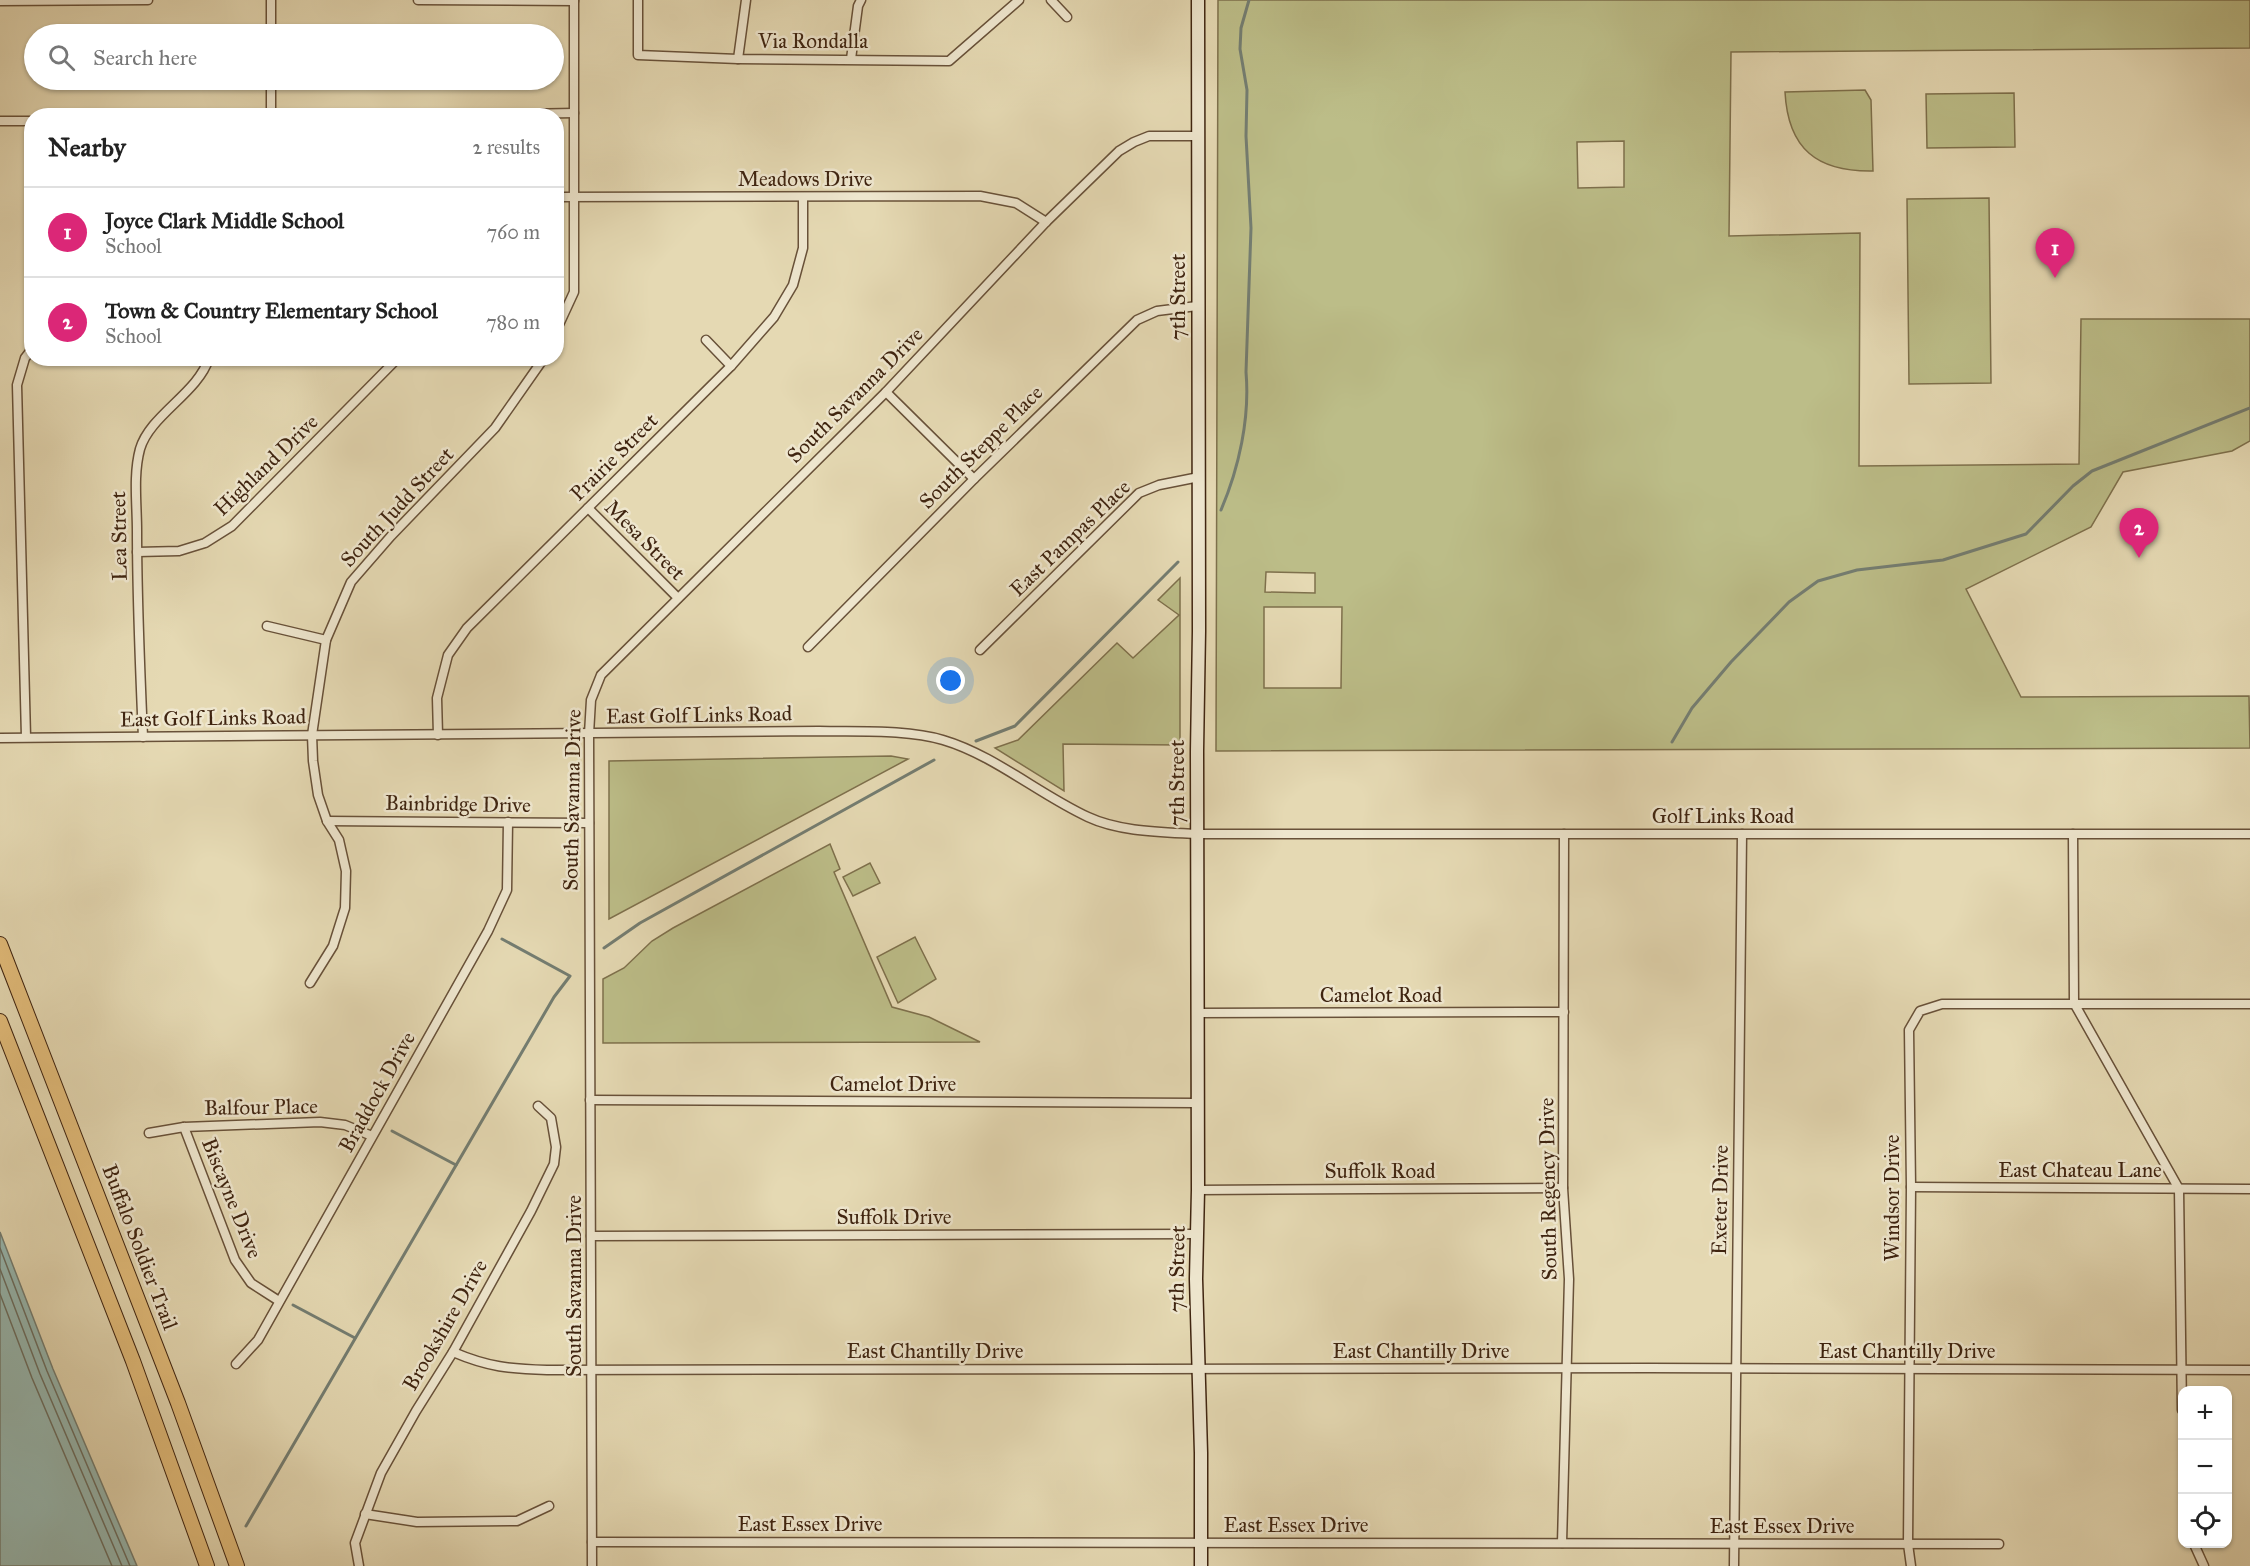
<!DOCTYPE html>
<meta charset="utf-8">
<style>
body{margin:0;font-family:"IM FELL Great Primer",serif;background:#f6f6f6;color:#222}
.controls{position:absolute;right:18px;bottom:18px;display:grid;overflow:hidden;border-radius:12px;box-shadow:0 2px 4px #0004}
.controls button{width:54px;height:54px;display:grid;place-items:center;padding:0;border:0;border-bottom:2px solid #e0e0e0;background:#fff;color:#222;font:30px sans-serif}
.you{position:absolute;left:951px;top:681px;width:21px;height:21px;margin:-15px;border:4px solid #fff;border-radius:50%;background:#1a73e8;box-shadow:0 0 0 9px #1a73e833}
.badge{display:grid;place-items:center;width:39px;height:39px;border-radius:50%;background:#db2777;color:#fff;font-size:20px;font-weight:700}
.pin{position:absolute;translate:-50% -50px;filter:drop-shadow(0 2px 3px #0008)}
.pin::after{content:'';position:absolute;top:32px;width:21px;height:18px;background:inherit;clip-path:polygon(0 0,100% 0,50% 100%)}
.list{margin:0;padding:0;list-style:none}
h2{display:flex;justify-content:space-between;align-items:center;height:78px;margin:0;padding:0 24px;font-size:26px}
h2 small{font-size:20px;font-weight:400;color:#767676}
.list li{display:grid;grid-template-columns:39px 1fr auto;gap:18px;align-items:center;box-sizing:border-box;height:90px;padding:0 24px;border-top:2px solid #e0e0e0}
.list b{display:block;font-size:22px;white-space:nowrap}
.list p{margin:0;font-size:20px;white-space:nowrap;color:#767676}
.list em{font-size:20px;font-style:normal;color:#767676}
.icon{flex:none;width:33px;height:33px;fill:none;stroke:currentColor;stroke-width:2;stroke-linecap:round;stroke-linejoin:round}
.map{position:relative;flex:none;width:2250px;height:1566px;overflow:hidden}
.search{position:absolute;background:#fff;box-shadow:0 2px 4px #0004;left:24px;top:24px;width:540px;height:66px;display:flex;align-items:center;gap:15px;box-sizing:border-box;padding:0 21px;border-radius:33px;color:#767676;font-size:22px}
.panel{position:absolute;background:#fff;box-shadow:0 2px 4px #0004;left:24px;top:108px;width:540px;height:258px;border-radius:24px}
.map>svg:first-child{display:block}
.green{fill:#bcbd88;stroke:#7e704c;stroke-width:1.5;fill-rule:evenodd}
.water{fill:#97b9b2;stroke:#747d71;stroke-width:1.5}
.lines{fill:none;stroke-linecap:round;stroke-linejoin:round}
.shore{stroke:#6b6e61;stroke-width:1.5}
.stream{stroke:#747d71;stroke-width:3}
.minor-casing{stroke:#685139;stroke-width:11}
.secondary-casing{stroke:#3f2410;stroke-width:15}
.primary-casing{stroke:#3f2410;stroke-width:16}
.minor{stroke:#eee6ce;stroke-width:8}
.secondary{stroke:#eee6ce;stroke-width:12}
.primary{stroke:#e2bc7a;stroke-width:14}
.labels{text-anchor:middle;stroke-width:5;stroke-linejoin:round;paint-order:stroke}
.street-label{font-size:21px;fill:#3f2410;stroke:#eee6ce}
</style>
<div class="map">
<svg width="2250" height="1566" viewBox="0 0 2250 1566">
<rect width="100%" height="100%" fill="#e5d9b3"/>
<filter id="stains"><feTurbulence type="fractalNoise" baseFrequency=".00333" numOctaves="4"/><feColorMatrix values="0 0 0 0 .2 0 0 0 0 .09 0 0 0 0 .02 0 0 0 .5 -.17"/></filter>
<radialGradient id="worn" r=".72"><stop offset=".6" stop-color="#630" stop-opacity="0"/><stop offset="1" stop-color="#630" stop-opacity=".3"/></radialGradient>
<!-- green -->
<g class="green">
<path d="M1218,0H2250V48L1731,52L1729,236L1860,233L1859,466L2079,464L2081,319H2250V441L2232,451L2123,472L2091,527L1966,589L2021,697L2249,696L2250,748L1216,751ZM1624,141V187L1578,188L1577,142ZM1266,572L1315,573V593L1265,592ZM1264,607H1342L1341,688H1264Z"/>
<path d="M1865,90L1871,100L1873,171C1817,172 1788,149 1785,92Z"/>
<path d="M2014,93L2015,147L1927,148L1926,94Z"/>
<path d="M1989,198L1991,383L1909,384L1907,199Z"/>
<path d="M1180,578V745L1063,744L1064,791L995,748L1018,740L1117,643L1133,658L1179,615L1158,600Z"/>
<path d="M891,756L908,759L609,919V761Z"/>
<path d="M830,844L840,869L834,872L892,1007L929,1017L980,1042L603,1043V979L624,968L652,941L673,928Z"/>
<path d="M870,863L880,883L853,896L843,877Z"/>
<path d="M915,937L936,979L898,1003L877,957Z"/>
</g>
<!-- water -->
<path class="water" d="M0,1232L53,1369L137,1566H0Z"/>
<g class="lines">
<!-- shore -->
<g class="shore">
<path d="M0,1248L47,1371L130,1566"/>
<path d="M0,1269L40,1374L122,1566"/>
<path d="M0,1294L32,1378L112,1566"/>
</g>
<!-- stream -->
<g class="stream">
<path d="M1221,510C1239,468 1250,418 1246,372L1251,228L1246,136L1247,90L1240,49L1241,28L1249,0"/>
<path d="M976,741L1015,726L1178,562"/>
<path d="M1672,742L1692,708L1731,662L1789,602L1818,581L1857,570L1943,560L2026,534L2073,486L2092,471L2250,408"/>
<path d="M604,948L640,923L934,760"/>
<path d="M392,1131L456,1165"/>
<path d="M293,1305L355,1338"/>
<path d="M246,1526L554,997L570,976L502,939"/>
</g>
<defs>
<g id="minor">
<path d="M271,0V34"/>
<path d="M418,0L574,1"/>
<path d="M638,0V55L738,59L949,61L1019,0"/>
<path d="M1051,0L1067,17"/>
<path d="M0,1L148,0"/>
<path d="M738,59L746,0"/>
<path d="M851,59L858,6L861,0"/>
<path d="M271,80V116"/>
<path d="M415,116L574,113"/>
<path d="M0,121H32"/>
<path d="M556,197L980,196L1016,203L1046,222"/>
<path d="M556,331L574,292V0"/>
<path d="M706,340L731,366"/>
<path d="M886,392L974,479"/>
<path d="M588,508L678,598"/>
<path d="M137,552L179,551L205,543L232,526L398,358"/>
<path d="M267,626L326,640"/>
<path d="M808,647L974,479L1137,320L1157,311L1197,306"/>
<path d="M980,650L1139,493L1159,485L1199,477"/>
<path d="M438,735L437,698L448,655L467,628L731,366L774,317L793,285L803,248V197"/>
<path d="M26,737L17,385L25,358L32,349"/>
<path d="M143,737C140,669 137,600 137,531C137,504 133,475 140,449C150,415 198,393 209,358"/>
<path d="M0,738L819,731C857,732 907,729 943,740C994,755 1040,795 1088,817C1120,832 1162,832 1197,834H2250"/>
<path d="M327,821L589,823"/>
<path d="M2073,834L2074,1003L2179,1189L2182,1410"/>
<path d="M310,983L333,946L345,908L346,871L339,840L327,821L318,795L313,761L312,735L326,640L351,582L391,536L495,428L544,358"/>
<path d="M1197,1013L1564,1012"/>
<path d="M590,1100L1196,1103"/>
<path d="M184,1127L235,1260L251,1283L279,1301"/>
<path d="M149,1133L184,1127L320,1122L345,1125L372,1136"/>
<path d="M1911,1187L2250,1189"/>
<path d="M1198,1190L1563,1188"/>
<path d="M591,1236L1197,1234"/>
<path d="M453,1352C488,1367 510,1369 547,1370L1649,1368L2250,1370"/>
<path d="M236,1364L258,1340L488,931L507,890L508,822"/>
<path d="M365,1514L417,1522L517,1521L549,1506"/>
<path d="M592,1542L1999,1544"/>
<path d="M1562,1543L1569,1279L1563,1188L1564,834"/>
<path d="M2194,1544L2204,1566"/>
<path d="M359,1566L355,1543L381,1473L416,1411L453,1352L531,1211L554,1164L556,1147L551,1118L538,1106"/>
<path d="M592,1566L589,734L591,700L601,675L886,392L1046,222L1119,151L1134,142L1149,136H1198"/>
<path d="M1734,1566L1742,834"/>
<path d="M1911,1566L1908,1544L1911,1187L1909,1030L1920,1011L1942,1004H2250"/>
</g>
<path id="secondary" d="M1198,0L1199,631L1197,751L1198,1190L1196,1279L1201,1453V1566"/>
<g id="primary">
<path d="M0,944L178,1403L237,1566"/>
<path d="M0,1021L133,1361L207,1566"/>
</g>
</defs>
<!-- minor casing -->
<use href="#minor" class="minor-casing"/>
<!-- secondary casing -->
<use href="#secondary" class="secondary-casing"/>
<!-- primary casing -->
<use href="#primary" class="primary-casing"/>
<!-- minor -->
<use href="#minor" class="minor"/>
<!-- secondary -->
<use href="#secondary" class="secondary"/>
<!-- primary -->
<use href="#primary" class="primary"/>
</g>
<g class="labels">
<!-- street labels -->
<g class="street-label">
<text x="813" y="48">Via Rondalla</text>
<text x="805" y="186">Meadows Drive</text>
<text transform="translate(1178 297) rotate(-90)" y="7">7th Street</text>
<text transform="translate(855 395) rotate(-45)" y="7">South Savanna Drive</text>
<text transform="translate(981 447) rotate(-45)" y="7">South Steppe Place</text>
<text transform="translate(614 457) rotate(-45)" y="7">Prairie Street</text>
<text transform="translate(266 465) rotate(-44)" y="7">Highland Drive</text>
<text transform="translate(397 507) rotate(-47)" y="7">South Judd Street</text>
<text transform="translate(119 536) rotate(-91)" y="7">Lea Street</text>
<text transform="translate(1070 538) rotate(-44)" y="7">East Pampas Place</text>
<text transform="translate(645 540) rotate(45)" y="7">Mesa Street</text>
<text transform="translate(699 715) rotate(-1)" y="7">East Golf Links Road</text>
<text transform="translate(213 718) rotate(-1)" y="7">East Golf Links Road</text>
<text transform="translate(1177 783) rotate(-90)" y="7">7th Street</text>
<text transform="translate(572 800) rotate(-89)" y="7">South Savanna Drive</text>
<text transform="translate(458 804) rotate(1)" y="7">Bainbridge Drive</text>
<text x="1723" y="823">Golf Links Road</text>
<text x="1381" y="1002">Camelot Road</text>
<text x="893" y="1091">Camelot Drive</text>
<text transform="translate(377 1092) rotate(-61)" y="7">Braddock Drive</text>
<text transform="translate(261 1107) rotate(-1)" y="7">Balfour Place</text>
<text x="2080" y="1177">East Chateau Lane</text>
<text x="1380" y="1178">Suffolk Road</text>
<text transform="translate(1548 1189) rotate(-91)" y="7">South Regency Drive</text>
<text transform="translate(232 1198) rotate(68)" y="7">Biscayne Drive</text>
<text transform="translate(1892 1198) rotate(-90)" y="7">Windsor Drive</text>
<text transform="translate(1720 1200) rotate(-89)" y="7">Exeter Drive</text>
<text x="894" y="1224">Suffolk Drive</text>
<text transform="translate(140 1247) rotate(69)" y="7">Buffalo Soldier Trail</text>
<text transform="translate(1177 1269) rotate(-89)" y="7">7th Street</text>
<text transform="translate(574 1286) rotate(-90)" y="7">South Savanna Drive</text>
<text transform="translate(445 1325) rotate(-60)" y="7">Brookshire Drive</text>
<text x="935" y="1358">East Chantilly Drive</text>
<text x="1421" y="1358">East Chantilly Drive</text>
<text x="1907" y="1358">East Chantilly Drive</text>
<text x="810" y="1531">East Essex Drive</text>
<text x="1296" y="1532">East Essex Drive</text>
<text x="1782" y="1533">East Essex Drive</text>
</g>
</g>
<rect width="100%" height="100%" filter="url(#stains)"/>
<rect width="100%" height="100%" fill="url(#worn)"/>
</svg>
<div class="controls">
<button>+</button>
<button>−</button>
<button><svg class="icon" aria-label="locate" viewBox="0 0 24 24"><circle cx="12" cy="12" r="6"/><path d="M12 2v4M12 18v4M2 12h4M18 12h4"/></svg></button>
</div>
<div class="you"></div>
<div class="pin badge" style="left:2055px;top:278px">1</div>
<div class="pin badge" style="left:2139px;top:558px">2</div>
<div class="search"><svg class="icon" aria-label="search" viewBox="0 0 24 24"><circle cx="10" cy="10" r="6"/><path d="M15 15l6 6"/></svg>Search here</div>
<section class="panel">
<h2>Nearby<small>2 results</small></h2>
<ul class="list">
<li><span class="badge">1</span><div><b>Joyce Clark Middle School</b><p>School</p></div><em>760 m</em></li>
<li><span class="badge">2</span><div><b>Town &amp; Country Elementary School</b><p>School</p></div><em>780 m</em></li>
</ul>
</section>
</div>
